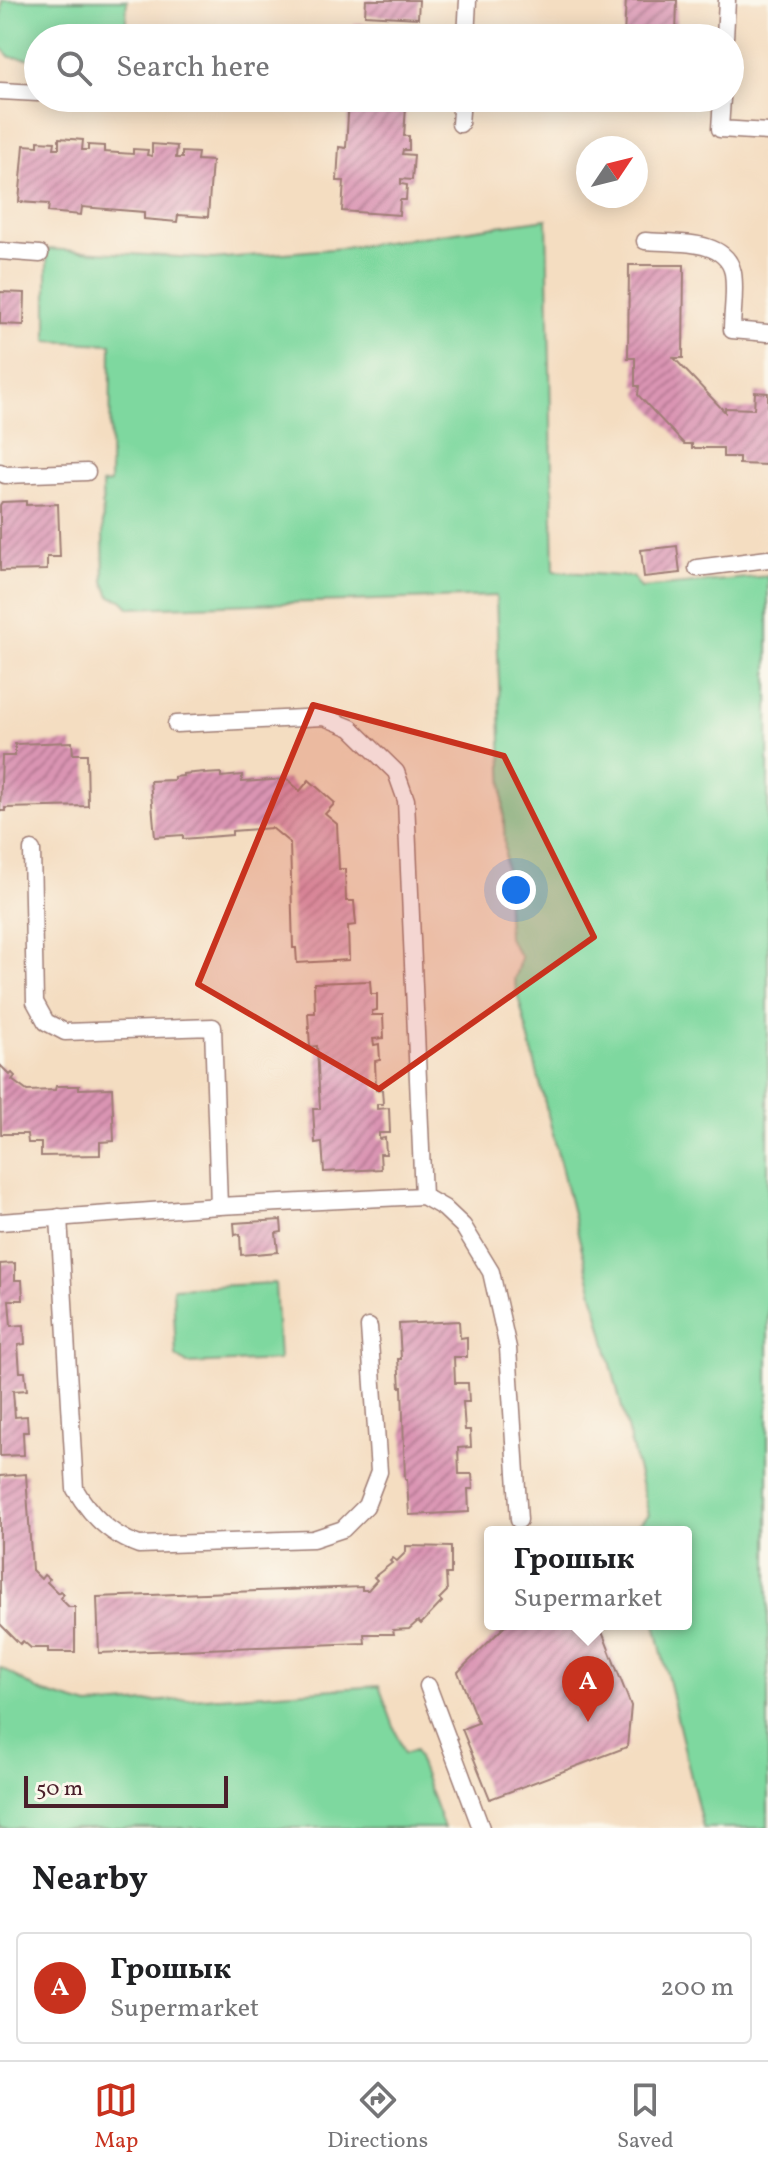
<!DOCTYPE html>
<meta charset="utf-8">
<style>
body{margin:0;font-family:Vollkorn,serif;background:#f2f2f2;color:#202124}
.compass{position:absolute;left:576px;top:136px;width:72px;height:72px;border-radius:50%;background:#fff;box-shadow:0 4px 20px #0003;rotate:55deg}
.scale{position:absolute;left:24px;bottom:20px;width:204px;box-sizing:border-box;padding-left:8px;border:4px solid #4a1f2b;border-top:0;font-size:22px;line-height:28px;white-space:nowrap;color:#4a1f2b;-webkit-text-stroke:6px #fbf7ec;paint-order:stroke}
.you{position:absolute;left:516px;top:890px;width:28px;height:28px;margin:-20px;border:6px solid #fff;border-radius:50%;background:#1a73e8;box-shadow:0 0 0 12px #1a73e833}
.badge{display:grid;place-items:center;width:52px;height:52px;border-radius:50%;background:#c8321e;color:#fff;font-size:26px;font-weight:700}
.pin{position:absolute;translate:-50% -66px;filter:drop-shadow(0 2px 4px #0008)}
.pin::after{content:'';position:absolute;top:42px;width:28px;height:24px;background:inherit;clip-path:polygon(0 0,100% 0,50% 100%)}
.popup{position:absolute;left:484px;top:1526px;width:208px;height:104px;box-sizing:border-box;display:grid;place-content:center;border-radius:8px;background:#fff;filter:drop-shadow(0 2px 6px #0005);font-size:26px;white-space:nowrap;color:#757577}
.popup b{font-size:30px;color:#202124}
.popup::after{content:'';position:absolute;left:50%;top:100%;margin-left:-16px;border:16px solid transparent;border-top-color:#fff}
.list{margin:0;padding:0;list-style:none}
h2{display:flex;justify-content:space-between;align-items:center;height:104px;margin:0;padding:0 32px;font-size:34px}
h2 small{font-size:26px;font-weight:400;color:#757577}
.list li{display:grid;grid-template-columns:52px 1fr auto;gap:24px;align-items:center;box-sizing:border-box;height:112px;margin:0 16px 16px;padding:0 16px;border:2px solid #e0e0e0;border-radius:8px}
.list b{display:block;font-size:30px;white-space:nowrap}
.list p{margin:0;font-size:26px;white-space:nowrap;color:#757577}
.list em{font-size:26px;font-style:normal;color:#757577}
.icon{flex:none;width:44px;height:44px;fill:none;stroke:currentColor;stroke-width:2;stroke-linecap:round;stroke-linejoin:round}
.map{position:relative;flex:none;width:768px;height:1828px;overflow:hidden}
.search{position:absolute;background:#fff;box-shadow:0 4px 20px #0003;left:24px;right:24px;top:24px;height:88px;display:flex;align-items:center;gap:20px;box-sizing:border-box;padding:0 28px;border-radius:44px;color:#757577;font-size:30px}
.sheet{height:232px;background:#fff}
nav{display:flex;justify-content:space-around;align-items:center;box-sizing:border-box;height:112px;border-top:2px solid #e0e0e0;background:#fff;font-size:22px;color:#757577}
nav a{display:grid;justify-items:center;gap:4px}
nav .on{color:#c8321e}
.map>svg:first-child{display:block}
.green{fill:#7ed89f;stroke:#647c65;stroke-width:2}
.building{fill:url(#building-hatch)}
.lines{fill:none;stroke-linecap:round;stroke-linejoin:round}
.lane-casing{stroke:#9f7e76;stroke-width:19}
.lane{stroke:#fff;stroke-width:16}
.marked{fill:#c8321e;fill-opacity:0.2;stroke:#c8321e;stroke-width:6;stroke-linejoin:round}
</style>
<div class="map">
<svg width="768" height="1828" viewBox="0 0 768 1828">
<defs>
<pattern id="building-hatch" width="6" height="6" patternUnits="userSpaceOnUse" patternTransform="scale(2)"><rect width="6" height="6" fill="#da94b3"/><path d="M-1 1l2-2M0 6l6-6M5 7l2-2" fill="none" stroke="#b37892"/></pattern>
</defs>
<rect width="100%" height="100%" fill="#fbf7ec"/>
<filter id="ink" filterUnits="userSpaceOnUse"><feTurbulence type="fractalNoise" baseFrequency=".0125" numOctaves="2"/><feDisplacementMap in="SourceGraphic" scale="16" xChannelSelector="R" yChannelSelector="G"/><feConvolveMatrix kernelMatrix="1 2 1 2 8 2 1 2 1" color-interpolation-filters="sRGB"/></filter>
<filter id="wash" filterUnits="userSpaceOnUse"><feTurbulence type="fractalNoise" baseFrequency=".006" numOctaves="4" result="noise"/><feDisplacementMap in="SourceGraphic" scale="32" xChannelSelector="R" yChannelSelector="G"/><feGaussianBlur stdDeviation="1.8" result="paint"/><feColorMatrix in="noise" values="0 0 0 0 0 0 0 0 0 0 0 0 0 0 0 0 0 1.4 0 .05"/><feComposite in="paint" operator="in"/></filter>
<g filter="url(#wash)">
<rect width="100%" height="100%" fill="#f4ddc1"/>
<!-- green -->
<g class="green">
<path d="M2,0H127L125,38H38V59L10,57L0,46Z"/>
<path d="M547,219L554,571L633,577L641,588L768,576V1828H703L655,1624H686V1532H634L633,1528L649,1515L514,980L521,957L508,938L496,596L130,608L122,600L110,596L104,581L102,484L110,483L111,344L47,341V249L213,259L343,248Z"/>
<path d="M275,1283L279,1360L187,1364L176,1356L173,1288Z"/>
<path d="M0,1667L41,1692L89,1706L379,1686L404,1754L415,1750L444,1828H0Z"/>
</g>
<g id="blocks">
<!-- building -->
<g class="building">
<path d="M366,0H419L418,18L365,15Z"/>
<path d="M626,0H677L676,36L624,35Z"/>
<path d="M354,23L411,26L410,38H353Z"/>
<path d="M349,98H412L411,107H406L404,136H409V150H403L402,154L414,155L412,180L401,179V184L407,185L406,200H400L399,215L342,211L344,181H337L339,147L346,148Z"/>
<path d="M59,138L83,140L82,150H88V145L104,146V152L133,154V149L148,150L147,155L152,156V144L177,146L176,158H182V152L198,153L197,160L212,161L208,217L178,215L177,222L144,219V212L82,207L81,215L48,212L49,204L19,202L24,145L38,146V141L55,142L54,148H59Z"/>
<path d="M629,265H684L683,358H674L725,412V408L754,409L755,392L768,393V465L739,464V457H723V448H692V444H684L638,395L639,386H635V358H628Z"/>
<path d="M0,292L25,293L24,325L0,324Z"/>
<path d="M26,501V505L58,504L60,557H47V570L0,571V505L2,502Z"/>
<path d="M677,546L680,573L644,577L641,550Z"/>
<path d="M72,742L73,754H87L88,806L5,808V811H0L2,756H15V744Z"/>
<path d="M204,772V774L221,773V777L242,775V782L287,779L300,791L309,780L335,803L325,814L337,824L339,869H345L346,901H354L356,925L348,926L349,960L297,963L296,948H293L290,843L272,828L232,831V835L183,839V835L155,837L150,781L174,780V777L183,776V774Z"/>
<path d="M370,981L371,994H377V1010L372,1011V1015H383L384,1038L373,1039L374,1045L379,1044L380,1060L375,1061L376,1090L382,1089L383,1104H377V1109L389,1108L390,1133H379V1139L385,1138L386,1154H380L381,1169L324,1172L322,1142L315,1143L313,1109H320L317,1046L310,1047L308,1013H315L314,983Z"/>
<path d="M0,1065L10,1075L12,1073L15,1076L12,1080L27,1091L55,1090L56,1086H79V1089L112,1088L114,1141L100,1142V1155L41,1156V1143H28L27,1134H1Z"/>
<path d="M281,1220L282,1232L276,1233L278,1252L241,1255L240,1234L235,1235L234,1223Z"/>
<path d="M15,1263V1280H22L23,1300H9L11,1326L24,1325L25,1344L18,1345L20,1372H25L27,1390L13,1391L15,1417L27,1416L28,1432H23L24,1455L0,1456V1264Z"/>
<path d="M459,1321L460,1338L467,1337V1357H454L455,1383H468L469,1402H463L465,1430H470L471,1447L458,1448L459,1474H472L473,1489H468L469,1512L409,1515L407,1479H405L402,1387H400L398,1359H401L399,1324Z"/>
<path d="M26,1474L32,1570L41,1579L44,1575L49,1579L47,1582L58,1593L60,1591L64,1594L60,1598L69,1607H75V1652H48V1648H31L23,1641L20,1644L0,1624V1476Z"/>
<path d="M406,1546L451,1547V1574H446L447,1591L439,1599L442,1602L421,1624L418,1621L409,1629L393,1630L394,1634H364L365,1643L99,1653L97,1597L362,1587V1590H368L377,1580L374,1577L392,1563L390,1561L393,1558L397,1561L406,1552Z"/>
<path d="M507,1624H599L631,1706L627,1747L490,1799L462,1729L478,1723L458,1672Z"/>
</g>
</g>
</g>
<g filter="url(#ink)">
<use href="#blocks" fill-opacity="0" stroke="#9f7e76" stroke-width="2"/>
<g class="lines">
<defs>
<g id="lane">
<path d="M466,38L468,0"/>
<path d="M725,38L727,0"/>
<path d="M0,91L38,93"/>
<path d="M129,98L173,100"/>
<path d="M722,98L720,129L768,132"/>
<path d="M460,124L462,98"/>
<path d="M645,241C673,244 726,237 733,273C736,291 732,312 732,330L768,333"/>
<path d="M0,251L40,254"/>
<path d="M0,472L5,475L87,472"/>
<path d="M697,568L768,559"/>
<path d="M176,724L324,717L351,728L396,772L406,800L423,1196"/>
<path d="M32,850L35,1002L46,1022L65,1032L213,1027L219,1206"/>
<path d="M59,1217L75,1489C90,1515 111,1535 139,1545L313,1539L343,1529L366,1506L379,1472L369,1327"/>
<path d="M0,1222L219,1206L423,1196L444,1208L463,1226L491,1272L508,1348L519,1520"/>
<path d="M428,1686L481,1828"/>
</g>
</defs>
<!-- lane casing -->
<use href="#lane" class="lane-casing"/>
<!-- lane -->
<use href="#lane" class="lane"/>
</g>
</g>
<!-- marked area -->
<path class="marked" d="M313,705L504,756L594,937L379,1089L198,984Z"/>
</svg>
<svg class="compass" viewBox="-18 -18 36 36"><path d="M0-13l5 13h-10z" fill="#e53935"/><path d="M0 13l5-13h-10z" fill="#757577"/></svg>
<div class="scale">50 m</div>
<div class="you"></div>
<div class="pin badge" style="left:588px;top:1722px">A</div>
<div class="popup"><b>Грошык</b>Supermarket</div>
<div class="search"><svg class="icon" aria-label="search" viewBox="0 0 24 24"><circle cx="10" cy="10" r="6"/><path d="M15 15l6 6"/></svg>Search here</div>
</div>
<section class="sheet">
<h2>Nearby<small></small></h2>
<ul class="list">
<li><span class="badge">A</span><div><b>Грошык</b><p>Supermarket</p></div><em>200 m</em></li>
</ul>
</section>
<nav>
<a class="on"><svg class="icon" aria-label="map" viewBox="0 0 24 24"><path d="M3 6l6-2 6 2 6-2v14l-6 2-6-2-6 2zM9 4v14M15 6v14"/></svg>Map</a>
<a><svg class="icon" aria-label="directions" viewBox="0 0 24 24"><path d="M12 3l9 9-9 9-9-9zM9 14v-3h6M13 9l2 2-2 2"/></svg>Directions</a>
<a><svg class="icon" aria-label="saved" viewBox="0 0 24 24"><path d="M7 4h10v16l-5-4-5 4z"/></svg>Saved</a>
</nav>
